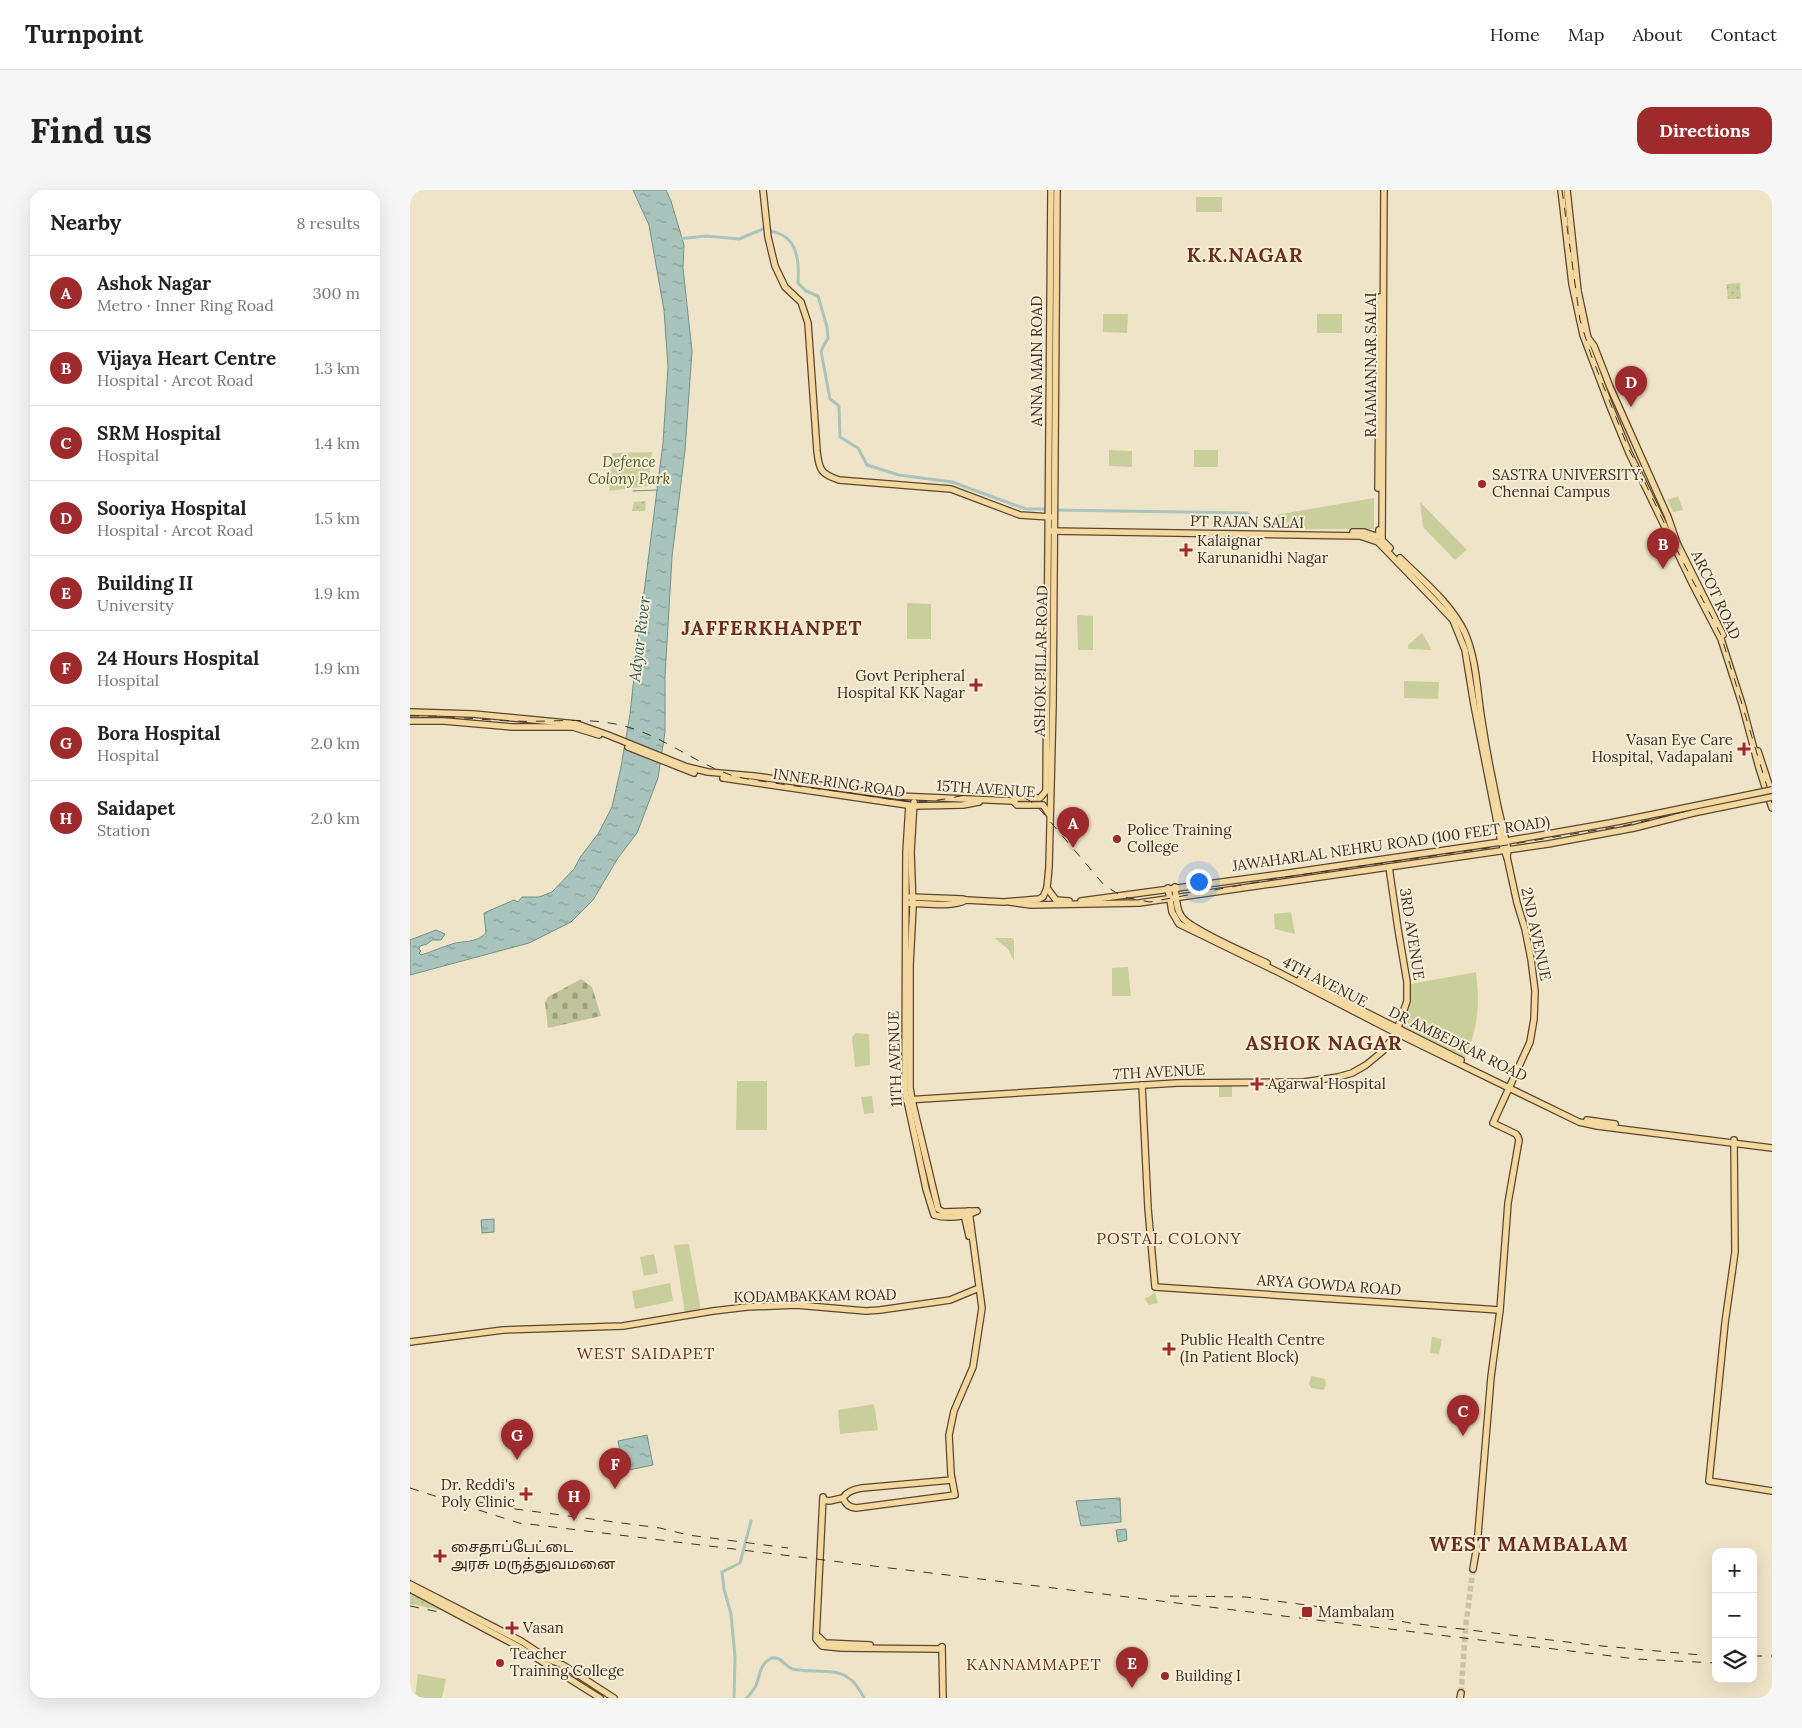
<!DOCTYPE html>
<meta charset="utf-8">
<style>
body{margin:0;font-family:Lora,"Noto Sans Tamil",serif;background:#f6f6f6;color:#222}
.controls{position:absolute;right:15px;bottom:15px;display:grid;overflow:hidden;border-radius:10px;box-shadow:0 5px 20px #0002}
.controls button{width:45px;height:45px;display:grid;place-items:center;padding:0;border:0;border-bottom:1px solid #e0e0e0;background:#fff;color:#222;font:25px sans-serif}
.you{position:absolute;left:788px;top:691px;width:18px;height:18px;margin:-12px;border:4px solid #fff;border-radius:50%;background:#1a73e8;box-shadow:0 0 0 8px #1a73e833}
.badge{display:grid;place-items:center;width:32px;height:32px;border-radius:50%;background:#9e2a2b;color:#fff;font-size:16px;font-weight:700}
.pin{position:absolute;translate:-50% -41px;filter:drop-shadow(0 1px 2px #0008)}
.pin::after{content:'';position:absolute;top:26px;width:18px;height:15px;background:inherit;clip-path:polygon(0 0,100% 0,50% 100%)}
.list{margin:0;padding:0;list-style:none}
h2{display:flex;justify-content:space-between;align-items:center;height:65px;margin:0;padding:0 20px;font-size:21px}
h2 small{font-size:16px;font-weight:400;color:#767676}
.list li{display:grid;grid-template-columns:32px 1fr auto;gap:15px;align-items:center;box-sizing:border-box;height:75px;padding:0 20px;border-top:1px solid #e0e0e0}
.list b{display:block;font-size:19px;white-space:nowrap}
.list p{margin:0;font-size:16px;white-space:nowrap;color:#767676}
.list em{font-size:16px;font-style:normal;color:#767676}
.icon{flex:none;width:28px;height:28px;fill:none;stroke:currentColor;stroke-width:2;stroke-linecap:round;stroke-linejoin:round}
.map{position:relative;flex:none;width:1362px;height:1508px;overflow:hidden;border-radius:15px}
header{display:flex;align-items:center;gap:30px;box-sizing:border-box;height:70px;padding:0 25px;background:#fff;border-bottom:1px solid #e0e0e0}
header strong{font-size:24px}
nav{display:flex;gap:28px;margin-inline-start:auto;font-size:18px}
.intro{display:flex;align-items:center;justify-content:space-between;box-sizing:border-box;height:120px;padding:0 30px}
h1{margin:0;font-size:35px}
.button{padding:12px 22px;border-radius:15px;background:#9e2a2b;color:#fff;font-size:18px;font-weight:700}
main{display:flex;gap:30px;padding:0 30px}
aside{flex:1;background:#fff;border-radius:15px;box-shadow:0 5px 20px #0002}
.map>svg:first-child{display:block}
.grass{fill:url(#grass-dots)}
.cemetery{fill:url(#cemetery-stones)}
.park{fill:#c9cf9b}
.water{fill:url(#water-ripples);stroke:#6f938a}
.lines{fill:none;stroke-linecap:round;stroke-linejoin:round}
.stream{stroke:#6f938a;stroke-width:1}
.canal{stroke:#a9c4bc;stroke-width:3}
.major-tunnel{stroke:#ccc0a6;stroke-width:5.5;stroke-dasharray:5.5 3;stroke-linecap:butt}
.major-casing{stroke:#5b4430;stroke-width:8}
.major{stroke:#f3d9a0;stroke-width:5.5}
.rail{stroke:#3d2e20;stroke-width:1;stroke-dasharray:9 9;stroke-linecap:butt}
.major-bridge-casing{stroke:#5b4430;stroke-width:8;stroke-linecap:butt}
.major-bridge{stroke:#f3d9a0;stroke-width:5.5}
.poi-dot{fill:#9e2a2b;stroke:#f7eed8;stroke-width:2}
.labels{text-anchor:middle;stroke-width:4;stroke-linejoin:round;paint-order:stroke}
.street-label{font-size:15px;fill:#3d2e20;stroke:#f7eed8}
.park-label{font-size:15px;font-style:italic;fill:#4d5a26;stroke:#f7eed8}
.poi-label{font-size:15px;fill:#3d2e20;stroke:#f7eed8;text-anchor:start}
.water-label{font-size:16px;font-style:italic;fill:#2f5d5a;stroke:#f7eed8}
.neighbourhood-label{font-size:16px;letter-spacing:1px;fill:#6b2e1e;stroke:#f7eed8}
.district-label{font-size:20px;font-weight:bold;letter-spacing:1px;fill:#6b2e1e;stroke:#f7eed8}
</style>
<header>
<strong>Turnpoint</strong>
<nav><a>Home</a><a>Map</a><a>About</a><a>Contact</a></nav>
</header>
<div class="intro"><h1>Find us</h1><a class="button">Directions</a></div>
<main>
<aside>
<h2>Nearby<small>8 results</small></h2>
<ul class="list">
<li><span class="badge">A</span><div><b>Ashok Nagar</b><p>Metro · Inner Ring Road</p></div><em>300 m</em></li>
<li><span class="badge">B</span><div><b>Vijaya Heart Centre</b><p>Hospital · Arcot Road</p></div><em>1.3 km</em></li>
<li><span class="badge">C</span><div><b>SRM Hospital</b><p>Hospital</p></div><em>1.4 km</em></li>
<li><span class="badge">D</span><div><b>Sooriya Hospital</b><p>Hospital · Arcot Road</p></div><em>1.5 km</em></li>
<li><span class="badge">E</span><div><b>Building II</b><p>University</p></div><em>1.9 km</em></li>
<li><span class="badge">F</span><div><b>24 Hours Hospital</b><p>Hospital</p></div><em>1.9 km</em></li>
<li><span class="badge">G</span><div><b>Bora Hospital</b><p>Hospital</p></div><em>2.0 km</em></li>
<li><span class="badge">H</span><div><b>Saidapet</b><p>Station</p></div><em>2.0 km</em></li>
</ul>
</aside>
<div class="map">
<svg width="1362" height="1508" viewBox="0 0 1362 1508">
<defs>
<pattern id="grass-dots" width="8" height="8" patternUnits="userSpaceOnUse" patternTransform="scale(1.25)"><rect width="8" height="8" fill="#c9cf9b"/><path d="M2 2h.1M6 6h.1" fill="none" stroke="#aeb285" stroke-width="1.8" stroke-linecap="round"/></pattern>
<pattern id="cemetery-stones" width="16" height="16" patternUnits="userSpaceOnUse" patternTransform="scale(1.25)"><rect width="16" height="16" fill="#bfc49a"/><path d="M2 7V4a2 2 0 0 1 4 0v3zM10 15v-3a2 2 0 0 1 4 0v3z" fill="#9ca07d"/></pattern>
<pattern id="water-ripples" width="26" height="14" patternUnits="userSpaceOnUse" patternTransform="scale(1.25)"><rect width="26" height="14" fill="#a9c4bc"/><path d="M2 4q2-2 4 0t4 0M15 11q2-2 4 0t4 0" fill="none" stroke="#8ba098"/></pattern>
</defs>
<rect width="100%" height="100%" fill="#f0e4c8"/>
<!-- grass -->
<g class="grass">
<path d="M1330,93L1331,109H1318L1316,94Z"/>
<path d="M236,311L235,321H222L224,312Z"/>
<path d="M0,1403L29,1418L30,1420L0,1414Z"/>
</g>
<!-- cemetery -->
<path class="cemetery" d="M171,789L182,797L191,826L138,838L135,812L138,807Z"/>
<!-- park -->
<g class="park">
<rect x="786" y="7" width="26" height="15"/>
<path d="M693,124H718L717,143L693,142Z"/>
<rect x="907" y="124" width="25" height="19"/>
<path d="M699,260L722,261V277L699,276Z"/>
<rect x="784" y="260" width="24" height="17"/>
<path d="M242,262L238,296L199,301L202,263Z"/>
<path d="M1268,306L1273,320L1263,322L1257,310Z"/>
<path d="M964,308V339H865V325Z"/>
<path d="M1010,312L1057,360L1045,370L1013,337Z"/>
<path d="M497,413L521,414V449H497Z"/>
<path d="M667,425L683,426V460H668Z"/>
<path d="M1012,443L1022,460L998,459V455Z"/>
<path d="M994,491L1029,492L1028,509L994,508Z"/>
<path d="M881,722L885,744L865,739L864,724Z"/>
<path d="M584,748H602L604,750V771L598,759Z"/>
<path d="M718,777L721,806H702V778Z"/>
<path d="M1066,782C1070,817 1068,838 1054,871L989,841L1000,812L1001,794Z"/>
<path d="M446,843L459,844L460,875L445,877L442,847Z"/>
<path d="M327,891H357V940H326Z"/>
<rect x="809" y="896" width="13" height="11"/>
<path d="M462,906L464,923L454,924L451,907Z"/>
<path d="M279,1054L291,1121L275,1123L264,1055Z"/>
<path d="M244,1064L248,1083L234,1086L230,1067Z"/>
<path d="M260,1093L263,1111L225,1119L222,1101Z"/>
<path d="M745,1102L748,1113L739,1115L735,1109Z"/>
<path d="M1022,1147L1032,1149L1029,1164L1020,1163Z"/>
<path d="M901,1186L915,1189L916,1195L914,1200L901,1198L899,1194Z"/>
<path d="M464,1214L468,1240L430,1244L428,1220Z"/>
<path d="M8,1484L36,1489L32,1508H5Z"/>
</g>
<!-- water -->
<g class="water">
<path d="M223,0H256L261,11L274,55L273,78L282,161L275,260L262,367L255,486V542L248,588L227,643L208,668L183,710L161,732L119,753L0,785V750L26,740L35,744L31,750H22L17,754L10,756L9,759L11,761L9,763L11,765C21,762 32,757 42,754C54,750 65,754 76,743L74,723L104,710L108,712L112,707H129L142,702L164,679L171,666L188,644L202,617L211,577L220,524L228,450L253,253L258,177L254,120L239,35Z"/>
<path d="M84,1029V1042L72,1043L71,1030Z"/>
<path d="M237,1245L243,1275L214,1281L208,1251Z"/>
<path d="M710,1308L711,1332L671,1336L666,1311Z"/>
<path d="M716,1339L717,1350L708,1352L706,1340Z"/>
</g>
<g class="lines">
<!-- stream -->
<path class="stream" d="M223,301L247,300"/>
<!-- canal -->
<g class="canal">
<path d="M268,49L296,46L329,49L353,39C359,41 366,42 372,45C389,53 389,77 388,93L396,101L408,106L417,137L418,148L411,161L420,209L429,216L430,247L448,258L457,275L489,285L542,292L616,319H638"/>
<path d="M644,320L838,323"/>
<path d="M324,1508L325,1467L321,1424L314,1399L312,1382L330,1373L341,1331"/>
<path d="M337,1508C340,1504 344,1500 346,1495C350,1486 350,1474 360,1469C370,1464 375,1477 383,1479C399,1483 425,1478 437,1487C445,1491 450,1500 454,1508"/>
</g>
<!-- major-tunnel -->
<path class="major-tunnel" d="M1051,1503L1056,1434L1063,1379"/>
<defs>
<g id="major">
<path d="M353,0L358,47L365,76L375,97L391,112L398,133L407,261C409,280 411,284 429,290L541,299L610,325L641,327"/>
<path d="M974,0L972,350L980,358"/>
<path d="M1151,0L1162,94L1173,145L1201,219L1219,263L1283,395L1311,449L1332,514L1349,578L1362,618"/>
<path d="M1157,0L1168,101L1178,148L1184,156L1200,197L1258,327L1267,353L1313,445"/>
<path d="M968,298L970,107"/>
<path d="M639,341L950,346L968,352L1027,413L1043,430L1055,460L1064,515L1085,622L1091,652L1097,667L1107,713L1115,739L1121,769L1125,801L1124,829L1120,852L1083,933L1106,944L1108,947L1109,950L1098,1013L1090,1120L1081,1187L1067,1356L1063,1379"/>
<path d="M943,342H954L969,347V340"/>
<path d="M990,368C1013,391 1041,413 1055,443C1066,468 1067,498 1071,525C1078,571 1087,616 1098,660L1097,667"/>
<path d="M0,522L63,524L167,534L198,545L277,577L298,582L344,586L487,606L603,611L607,615H633L639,624"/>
<path d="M0,531H34L102,537H163L189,545"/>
<path d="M218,557L284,583"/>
<path d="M1348,561L1362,604"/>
<path d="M313,588L504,616L553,615L569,612"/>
<path d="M603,611L607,608H630L636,601L641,0"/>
<path d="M504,612L501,662L503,717L500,775V898L502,910L528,1019L533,1022L565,1021"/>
<path d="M499,615L496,662L495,901L516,999L524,1025C537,1029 554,1027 567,1021"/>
<path d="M765,697C766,706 766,720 772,727C780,739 840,765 857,773"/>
<path d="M637,698L646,710L659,711"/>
<path d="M758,698L762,722L769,734L868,782L986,843L1169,932L1187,936L1362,958"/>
<path d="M500,707L552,709L556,710"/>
<path d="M671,711L879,683L1091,652L1200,633L1250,623"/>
<path d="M600,712L621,715L729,713L1138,654L1224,638L1283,623"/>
<path d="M496,713C513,713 541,718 556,710L594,712L629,709L633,707L637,698L639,677L643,514L647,0"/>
<path d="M890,789L1051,870"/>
<path d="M732,895L738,1018L745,1097L1090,1120"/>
<path d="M496,910L767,893L894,892L928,887L942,883L956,875L973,861L986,843L997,811V792L988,739L979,677"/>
<path d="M1177,930L1205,934"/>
<path d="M1324,950L1325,1062L1315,1133L1299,1291L1362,1301"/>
<path d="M554,1024L559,1046"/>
<path d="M0,1152L93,1140L213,1136L303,1121L337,1117L386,1115L456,1121L470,1120L540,1110L569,1098"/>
<path d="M413,1307L406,1449L412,1456L431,1458L529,1459L532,1457"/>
<path d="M433,1308C437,1301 445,1299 452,1298L542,1290"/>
<path d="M414,1310L419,1311L433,1308C436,1315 439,1317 446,1318L545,1305L541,1284L539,1245L544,1221L563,1177L572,1118L559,1021"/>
<path d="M0,1394L111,1451L140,1470L153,1475L204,1508"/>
<path d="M0,1399L109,1457L190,1508"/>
<path d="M409,1447L415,1453L460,1455"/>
<path d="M532,1457L533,1508"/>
<path d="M1050,1508L1051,1503"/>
</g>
</defs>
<!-- major casing -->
<use href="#major" class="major-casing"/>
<!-- major -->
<use href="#major" class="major"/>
<!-- rail -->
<g class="rail">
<path d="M1152,0L1170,130L1181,165L1217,255L1270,366L1311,445L1362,613"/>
<path d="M0,526C34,525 68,530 103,531C144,533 184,525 224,539C260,551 290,576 327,587C365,594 403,598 441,603C467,607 494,613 521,611C561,607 591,588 627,616L694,695L713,707L740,712L869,688L1085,657L1217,635L1337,607L1362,604"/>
<path d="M0,1298L109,1333L127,1335L1226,1469L1306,1473"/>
<path d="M69,1312L90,1317L250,1338L278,1345L378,1358"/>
<path d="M760,1406L836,1407L934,1420L1000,1433L1060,1440L1181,1455L1291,1465"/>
<path d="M0,1416L29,1422"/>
<path d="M1343,1466H1362"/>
</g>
<defs>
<g id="major-bridge">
<path d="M1250,623L1362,600"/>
<path d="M1283,623L1362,607"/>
</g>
</defs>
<!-- major-bridge casing -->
<use href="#major-bridge" class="major-bridge-casing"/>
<!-- major-bridge -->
<use href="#major-bridge" class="major-bridge"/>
</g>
<!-- markers -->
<g class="poi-dot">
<circle cx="1072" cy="294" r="5"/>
<path d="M773.5 352.5h5v5h5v5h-5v5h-5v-5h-5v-5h5z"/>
<path d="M563.5 487.5h5v5h5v5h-5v5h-5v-5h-5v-5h5z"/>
<path d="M1331.5 551.5h5v5h5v5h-5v5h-5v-5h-5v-5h5z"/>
<circle cx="707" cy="649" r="5"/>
<path d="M844.5 886.5h5v5h5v5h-5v5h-5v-5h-5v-5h5z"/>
<path d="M756.5 1151.5h5v5h5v5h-5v5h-5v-5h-5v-5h5z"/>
<path d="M113.5 1296.5h5v5h5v5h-5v5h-5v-5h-5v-5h5z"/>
<path d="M27.5 1358.5h5v5h5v5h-5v5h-5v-5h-5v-5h5z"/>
<rect x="891" y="1416" width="12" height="12" rx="2.5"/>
<path d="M99.5 1430.5h5v5h5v5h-5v5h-5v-5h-5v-5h5z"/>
<circle cx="90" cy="1473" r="5"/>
<circle cx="755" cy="1486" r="5"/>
</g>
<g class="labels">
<!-- street labels -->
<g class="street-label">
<text transform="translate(627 171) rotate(-90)" y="5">ANNA MAIN ROAD</text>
<text transform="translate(961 175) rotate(-90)" y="5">RAJAMANNAR SALAI</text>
<text transform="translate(837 332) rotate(1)" y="5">PT RAJAN SALAI</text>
<text transform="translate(1306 405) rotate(65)" y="5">ARCOT ROAD</text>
<text transform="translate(631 471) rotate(-89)" y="5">ASHOK PILLAR ROAD</text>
<text transform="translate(429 593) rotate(8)" y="5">INNER RING ROAD</text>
<text transform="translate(576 599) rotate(4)" y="5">15TH AVENUE</text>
<text transform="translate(981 654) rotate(-8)" y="5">JAWAHARLAL NEHRU ROAD (100 FEET ROAD)</text>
<text transform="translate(1002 744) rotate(81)" y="5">3RD AVENUE</text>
<text transform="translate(1126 744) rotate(78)" y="5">2ND AVENUE</text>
<text transform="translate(915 792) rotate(27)" y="5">4TH AVENUE</text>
<text transform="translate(1048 854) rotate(26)" y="5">DR AMBEDKAR ROAD</text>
<text transform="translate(485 869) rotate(-92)" y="5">11TH AVENUE</text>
<text transform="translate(749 882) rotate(-3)" y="5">7TH AVENUE</text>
<text transform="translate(919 1095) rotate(4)" y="5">ARYA GOWDA ROAD</text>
<text transform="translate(405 1106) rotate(-1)" y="5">KODAMBAKKAM ROAD</text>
</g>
<!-- park labels -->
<g class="park-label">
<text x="219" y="277">Defence<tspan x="219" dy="17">Colony Park</tspan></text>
</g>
<!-- poi labels -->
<g class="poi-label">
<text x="1082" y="290">SASTRA UNIVERSITY,<tspan x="1082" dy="17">Chennai Campus</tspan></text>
<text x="787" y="356">Kalaignar<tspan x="787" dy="17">Karunanidhi Nagar</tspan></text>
<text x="555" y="491" text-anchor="end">Govt Peripheral<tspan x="555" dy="17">Hospital KK Nagar</tspan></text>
<text x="1323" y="555" text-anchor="end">Vasan Eye Care<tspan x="1323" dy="17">Hospital, Vadapalani</tspan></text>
<text x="717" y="645">Police Training<tspan x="717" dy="17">College</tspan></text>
<text x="858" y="899">Agarwal Hospital</text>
<text x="770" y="1155">Public Health Centre<tspan x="770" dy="17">(In Patient Block)</tspan></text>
<text x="105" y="1300" text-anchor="end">Dr. Reddi's<tspan x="105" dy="17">Poly Clinic</tspan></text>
<text x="41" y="1362">சைதாப்பேட்டை<tspan x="41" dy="17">அரசு மருத்துவமனை</tspan></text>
<text x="908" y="1427">Mambalam</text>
<text x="113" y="1443">Vasan</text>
<text x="100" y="1469">Teacher<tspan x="100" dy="17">Training College</tspan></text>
<text x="765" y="1491">Building I</text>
</g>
<!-- water labels -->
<g class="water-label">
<text transform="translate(229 449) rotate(-83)" y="6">Adyar River</text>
</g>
<!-- neighbourhood labels -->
<g class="neighbourhood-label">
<text x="759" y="1054">POSTAL COLONY</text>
<text x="236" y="1169">WEST SAIDAPET</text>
<text x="624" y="1480">KANNAMMAPET</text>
</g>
<!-- district labels -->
<g class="district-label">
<text x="835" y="72">K.K.NAGAR</text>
<text x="362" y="445">JAFFERKHANPET</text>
<text x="914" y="860">ASHOK NAGAR</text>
<text x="1119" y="1361">WEST MAMBALAM</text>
</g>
</g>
</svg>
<div class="controls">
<button>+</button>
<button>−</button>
<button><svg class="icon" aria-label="layers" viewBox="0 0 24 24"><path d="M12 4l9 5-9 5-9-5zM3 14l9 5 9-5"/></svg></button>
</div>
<div class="you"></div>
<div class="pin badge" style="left:663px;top:658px">A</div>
<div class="pin badge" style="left:1253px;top:379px">B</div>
<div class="pin badge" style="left:1053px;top:1246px">C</div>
<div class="pin badge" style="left:1221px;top:217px">D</div>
<div class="pin badge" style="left:722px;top:1498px">E</div>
<div class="pin badge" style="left:205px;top:1299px">F</div>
<div class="pin badge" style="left:107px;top:1270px">G</div>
<div class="pin badge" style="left:164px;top:1331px">H</div>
</div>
</main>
